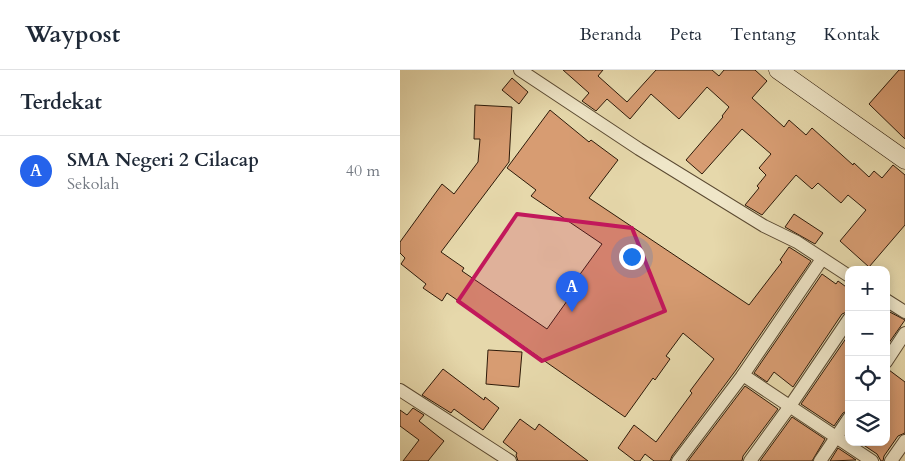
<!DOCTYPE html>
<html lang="id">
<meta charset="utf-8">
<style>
body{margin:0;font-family:Cardo,serif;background:#f6f6f7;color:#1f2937}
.controls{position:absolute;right:15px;bottom:15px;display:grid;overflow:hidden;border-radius:10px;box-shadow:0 2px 12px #0003}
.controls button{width:45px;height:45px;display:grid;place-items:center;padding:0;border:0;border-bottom:1px solid #e0e1e3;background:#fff;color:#1f2937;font:25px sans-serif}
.you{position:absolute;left:231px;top:186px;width:18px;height:18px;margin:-12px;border:4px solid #fff;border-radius:50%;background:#1a73e8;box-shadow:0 0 0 8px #1a73e833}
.badge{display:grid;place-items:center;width:32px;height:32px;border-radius:50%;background:#2563eb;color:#fff;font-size:16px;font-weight:700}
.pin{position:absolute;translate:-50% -41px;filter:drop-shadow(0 1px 2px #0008)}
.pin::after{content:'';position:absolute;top:26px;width:18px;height:15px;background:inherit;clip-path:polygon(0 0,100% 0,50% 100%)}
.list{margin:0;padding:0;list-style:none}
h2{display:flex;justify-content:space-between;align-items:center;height:65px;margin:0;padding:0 20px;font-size:21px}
h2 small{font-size:16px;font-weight:400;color:#747a83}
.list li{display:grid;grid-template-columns:32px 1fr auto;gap:15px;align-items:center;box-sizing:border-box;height:70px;padding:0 20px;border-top:1px solid #e0e1e3}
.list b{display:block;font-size:19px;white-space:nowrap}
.list p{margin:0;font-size:16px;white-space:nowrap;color:#747a83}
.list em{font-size:16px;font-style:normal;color:#747a83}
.icon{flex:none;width:28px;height:28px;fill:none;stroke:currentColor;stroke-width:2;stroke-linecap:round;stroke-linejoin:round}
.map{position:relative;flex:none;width:505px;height:391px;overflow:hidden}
header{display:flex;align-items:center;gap:30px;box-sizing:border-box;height:70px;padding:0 25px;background:#fff;border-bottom:1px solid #e0e1e3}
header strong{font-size:24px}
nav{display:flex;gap:28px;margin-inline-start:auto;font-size:18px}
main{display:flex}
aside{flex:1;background:#fff}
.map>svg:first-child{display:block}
.building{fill:#d79c72;stroke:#2d1a09}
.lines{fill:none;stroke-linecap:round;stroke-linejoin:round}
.street-casing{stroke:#5b4a32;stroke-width:14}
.secondary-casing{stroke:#2d1a09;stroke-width:19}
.street{stroke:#efe6c8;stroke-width:12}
.secondary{stroke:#efe6c8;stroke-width:18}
.marked{fill:#c2185b;fill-opacity:0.2;stroke:#c2185b;stroke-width:4;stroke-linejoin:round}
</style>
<header>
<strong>Waypost</strong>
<nav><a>Beranda</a><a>Peta</a><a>Tentang</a><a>Kontak</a></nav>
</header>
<main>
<aside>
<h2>Terdekat<small></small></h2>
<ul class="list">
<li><span class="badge">A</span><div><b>SMA Negeri 2 Cilacap</b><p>Sekolah</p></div><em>40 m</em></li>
</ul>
</aside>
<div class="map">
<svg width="505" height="391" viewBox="0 0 505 391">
<rect width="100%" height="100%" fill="#e6d8ab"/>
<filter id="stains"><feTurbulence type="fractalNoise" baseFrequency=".004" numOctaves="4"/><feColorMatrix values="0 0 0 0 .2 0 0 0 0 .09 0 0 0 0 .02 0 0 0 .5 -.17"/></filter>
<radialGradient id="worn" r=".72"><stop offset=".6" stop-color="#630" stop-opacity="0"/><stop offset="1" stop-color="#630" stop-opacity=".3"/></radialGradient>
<!-- building -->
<g class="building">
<path d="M163,0H203L198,6L227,32L256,0H312L319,6L324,0H355L367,11L352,28L384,57L389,50L406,65L412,58L453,95L454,93L469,107L474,101L482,108L493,95L505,105V155L469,197L440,171L466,140L448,125L441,133L418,113L412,119L396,105L362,145L345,135L359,118L357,116L366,105L359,98L371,84L342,59L302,104L286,90L323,47L322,46L329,37L307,17L279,49L251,24L230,49L207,29L196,41L182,31L189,23Z"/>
<path d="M499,0H505V69L469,34Z"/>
<path d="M112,8L128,22L119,34L102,20Z"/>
<path d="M75,35L112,37L109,92L41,182L64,198L62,201L147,259L182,210L178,207L202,174L131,126L136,120L107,98L150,40L189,72L191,70L218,90L189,128L349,235L382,192L380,190L389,177L411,191L336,300L272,386L270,391H254L245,384L240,391H235L218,378L234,355L256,372L292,323L290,321L314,289L283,263L266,286L270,289L255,310L253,308L225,347L47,223L42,231L23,218L26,214L1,194L5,188L0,183V172L42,114L54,124L78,92L80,69H74Z"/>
<path d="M394,144L423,163L415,174L385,157Z"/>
<path d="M422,204L436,214L438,211L449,219V241L442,244L393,317L374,302L367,312L354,303Z"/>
<path d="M486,240L505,250L486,277Z"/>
<path d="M449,264V340L443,343L434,356L401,334Z"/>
<path d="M88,280L122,282L119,317L86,314Z"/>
<path d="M43,299L84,330L85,327L99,338L83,360L54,339L51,343L22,325Z"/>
<path d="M486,300H489L505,312V363L498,366L484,386L483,391H481L477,384L459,372H486Z"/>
<path d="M345,316L378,339L343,386L342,391H288Z"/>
<path d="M13,338L24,345L19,351L44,371L28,391H3L19,370L0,356V340L7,345Z"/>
<path d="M392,347L425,369L412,391H360Z"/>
<path d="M120,349L135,360L139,354L188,391H118L116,385L117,383L103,372Z"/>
<path d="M438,378L456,390L430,391Z"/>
</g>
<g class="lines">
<defs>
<g id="street">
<path d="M120,0L239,79L364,156L397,172L449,206"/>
<path d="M486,230L505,242"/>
<path d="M486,292L505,263"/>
<path d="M343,305L422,189"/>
<path d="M0,320L110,391"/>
<path d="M278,391L343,305L472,391"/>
<path d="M350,391L390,336L449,249"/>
<path d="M420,391L449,348"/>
<path d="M491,391L505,371"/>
</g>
<path id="secondary" d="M378,0L505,90"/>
</defs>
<!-- street casing -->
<use href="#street" class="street-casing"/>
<!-- secondary casing -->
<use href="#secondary" class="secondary-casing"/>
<!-- street -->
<use href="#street" class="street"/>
<!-- secondary -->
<use href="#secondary" class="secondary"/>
</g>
<!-- marked area -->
<path class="marked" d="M117,144L232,158L265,241L142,291L58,231Z"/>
<rect width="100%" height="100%" filter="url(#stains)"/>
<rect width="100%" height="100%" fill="url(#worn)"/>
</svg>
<div class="controls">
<button>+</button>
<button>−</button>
<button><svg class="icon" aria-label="locate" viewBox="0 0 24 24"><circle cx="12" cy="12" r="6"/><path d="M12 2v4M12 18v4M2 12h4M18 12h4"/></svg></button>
<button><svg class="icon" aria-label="layers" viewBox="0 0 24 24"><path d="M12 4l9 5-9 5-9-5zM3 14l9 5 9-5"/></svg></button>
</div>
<div class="you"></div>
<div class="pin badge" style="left:172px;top:242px">A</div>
</div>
</main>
